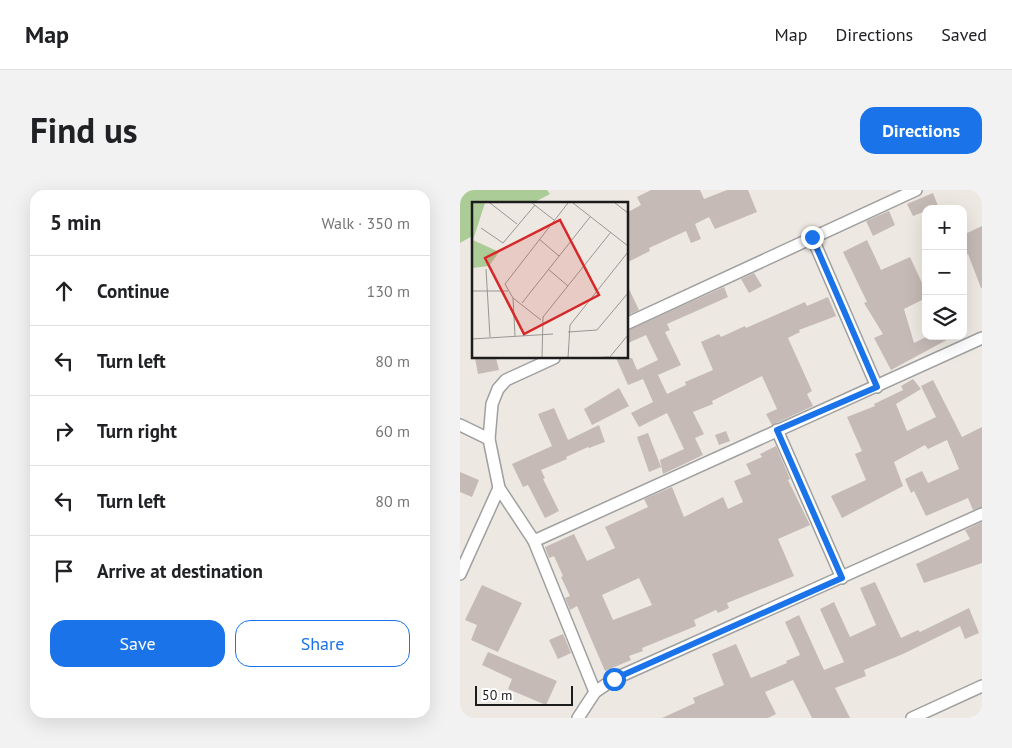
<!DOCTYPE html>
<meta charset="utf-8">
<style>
body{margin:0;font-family:"PT Sans",sans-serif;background:#f2f2f2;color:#202124}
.controls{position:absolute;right:15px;top:15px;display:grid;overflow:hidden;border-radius:10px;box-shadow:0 5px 20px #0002}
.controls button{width:45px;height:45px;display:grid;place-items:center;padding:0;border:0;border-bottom:1px solid #e0e0e0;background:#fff;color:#202124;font:25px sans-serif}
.scale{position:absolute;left:15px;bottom:12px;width:98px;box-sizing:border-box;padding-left:5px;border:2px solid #1c1c1c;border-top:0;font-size:14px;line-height:18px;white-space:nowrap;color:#1c1c1c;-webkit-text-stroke:4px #fff;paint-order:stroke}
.stop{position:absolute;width:15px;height:15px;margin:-11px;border:4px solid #1a73e8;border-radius:50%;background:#fff}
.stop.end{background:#1a73e8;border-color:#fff;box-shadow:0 1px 5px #0008}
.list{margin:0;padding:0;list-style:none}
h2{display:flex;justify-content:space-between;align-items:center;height:65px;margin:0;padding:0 20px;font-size:21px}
h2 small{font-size:16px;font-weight:400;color:#757577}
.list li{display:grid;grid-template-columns:32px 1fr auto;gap:15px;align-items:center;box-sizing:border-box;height:70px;padding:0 20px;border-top:1px solid #e0e0e0}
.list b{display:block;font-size:19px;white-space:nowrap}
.list em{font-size:16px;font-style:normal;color:#757577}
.actions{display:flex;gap:10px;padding:15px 20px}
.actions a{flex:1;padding:11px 0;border:1px solid #1a73e8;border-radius:15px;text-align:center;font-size:18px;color:#1a73e8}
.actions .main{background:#1a73e8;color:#fff}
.icon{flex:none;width:28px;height:28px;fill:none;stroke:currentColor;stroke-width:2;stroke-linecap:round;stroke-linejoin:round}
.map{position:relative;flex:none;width:522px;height:528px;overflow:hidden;border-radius:15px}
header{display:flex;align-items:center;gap:30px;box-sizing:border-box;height:70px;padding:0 25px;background:#fff;border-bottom:1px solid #e0e0e0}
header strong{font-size:24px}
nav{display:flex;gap:28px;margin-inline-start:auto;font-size:18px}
.intro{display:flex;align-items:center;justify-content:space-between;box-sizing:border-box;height:120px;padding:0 30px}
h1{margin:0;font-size:35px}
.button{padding:12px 22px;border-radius:15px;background:#1a73e8;color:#fff;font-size:18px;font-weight:700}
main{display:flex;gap:30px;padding:0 30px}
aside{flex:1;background:#fff;border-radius:15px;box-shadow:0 5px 20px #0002}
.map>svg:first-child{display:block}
.forest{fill:#accc97}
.building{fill:#c5bab5;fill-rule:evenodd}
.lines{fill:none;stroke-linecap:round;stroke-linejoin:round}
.street-casing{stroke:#a0a0a0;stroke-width:14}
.street{stroke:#fff;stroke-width:11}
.route{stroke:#1a73e8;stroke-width:6}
.inset-road{fill:none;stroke:#999692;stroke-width:1}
.view{fill:#d62828;fill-opacity:0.15;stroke:#d62828;stroke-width:2.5}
.inset-edge{fill:none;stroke:#1c1c1c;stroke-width:2.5}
</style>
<header>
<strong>Map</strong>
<nav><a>Map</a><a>Directions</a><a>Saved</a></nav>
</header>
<div class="intro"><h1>Find us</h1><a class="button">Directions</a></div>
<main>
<aside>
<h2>5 min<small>Walk · 350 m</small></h2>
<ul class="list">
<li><svg class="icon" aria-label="ahead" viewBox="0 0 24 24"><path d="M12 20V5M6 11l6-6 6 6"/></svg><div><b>Continue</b></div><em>130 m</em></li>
<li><svg class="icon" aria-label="left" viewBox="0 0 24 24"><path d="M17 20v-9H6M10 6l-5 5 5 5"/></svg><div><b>Turn left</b></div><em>80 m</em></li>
<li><svg class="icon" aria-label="right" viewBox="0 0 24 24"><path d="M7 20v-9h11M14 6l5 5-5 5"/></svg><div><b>Turn right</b></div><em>60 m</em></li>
<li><svg class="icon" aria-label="left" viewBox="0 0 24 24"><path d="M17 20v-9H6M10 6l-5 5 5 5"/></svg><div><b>Turn left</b></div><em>80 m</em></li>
<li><svg class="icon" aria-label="arrive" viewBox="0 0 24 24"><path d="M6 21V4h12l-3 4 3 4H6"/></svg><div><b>Arrive at destination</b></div></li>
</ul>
<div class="actions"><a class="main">Save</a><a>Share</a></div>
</aside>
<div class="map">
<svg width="522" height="528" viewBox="0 0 522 528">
<rect width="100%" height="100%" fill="#ede8e1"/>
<!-- forest -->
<path class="forest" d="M0,0H87L90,4L71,14H14V45L0,53Z"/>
<!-- building -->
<g class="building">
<path d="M191,0H240L244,9L267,0H288L297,22L255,39L249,27L235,34L241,49L231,53L226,41L189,58L190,61L168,72V22L181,15L177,7Z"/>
<path d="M473,3L478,16L466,19V21L453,26L447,14Z"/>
<path d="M429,21L435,35L413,46L406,31Z"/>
<path d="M522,36V98H521L508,64L503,66V45Z"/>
<path d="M407,50L421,80L450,67L463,95L466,94V108L444,119L454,153L468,146H494L431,180L414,148L423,144L404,113L407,112L383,62Z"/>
<path d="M294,83L302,96L289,103L281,89Z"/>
<path d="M168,97L179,120L168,125Z"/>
<path d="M264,97L268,107L207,134L210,140L205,142L221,175L198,185L207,204L226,195L225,192L253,180L241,152L259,144L261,147L285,136L286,138L345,112L347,116L368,107L376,126L339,140L340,142L328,148L352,201L347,204L353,216L312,235L306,224L317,219L302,186L252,211L253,214L233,222L244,244L235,248L243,265L203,284L200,270L224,259L207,223L179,237L171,223L193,212L183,189L168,195L156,168H172L177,180L198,170L186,145L168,153V140Z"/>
<path d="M15,168H36L39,180L18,184Z"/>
<path d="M453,189L461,199L436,214L447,241L476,227L461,196L473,190L502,247L522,237V317L513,320L508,308L466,326L454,301L451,303L445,289L462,281L468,293L499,279L487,250L468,259L465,255L434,272L443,296L382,328L371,306L406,290L395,264L402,261L387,227L415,216L414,214L443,200L441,196Z"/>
<path d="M159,198L169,216L132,235L124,219Z"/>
<path d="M94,218L108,250L139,235L145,252L129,258L128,257L106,267L107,269L81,280L85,288L83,289L99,321L85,328L68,295L63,297L52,274L92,256L78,224Z"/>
<path d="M266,241L270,251L259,255L255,245Z"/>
<path d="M188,243L201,277L189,282L177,247Z"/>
<path d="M316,256L330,289L328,290L350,335L318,349L334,386L267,413L269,418L258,423L256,420L234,430L236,436L182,458L183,461L169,466L171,470L145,481L117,416L110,420L105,408L110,406L101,387L103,386L94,366L89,368L85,357L114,344L127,371L155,358L145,337L188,317L184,309L212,297L224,327L263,307L268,319L283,312L274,291L291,284L286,274L302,267L300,264ZM179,388L192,415L153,430L142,405Z"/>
<path d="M0,282L19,290L12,307L0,302Z"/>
<path d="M522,332V373L464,393L456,374L510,349L505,340Z"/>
<path d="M415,392L441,448L458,440L460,442L509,418L519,443L505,449L500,436L443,464L404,480L406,486L375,498L390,528H352L333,490L305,502L316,524L308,528H202L235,513L233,508L264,495L252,464L276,454L291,488L327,473L326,471L340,465L325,432L339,425L364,480L384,472L360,419L374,412L390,447L416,435L400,398Z"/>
<path d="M22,395L62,413L38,462L11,450L17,435L5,430Z"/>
<path d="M103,444L111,463L98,469L89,450Z"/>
<path d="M28,462L97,491L86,515L48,499L52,489L22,475Z"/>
</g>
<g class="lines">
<defs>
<g id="street">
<path d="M352,47L417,197"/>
<path d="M168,133L456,0"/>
<path d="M94,168L46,190L38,199L32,214L29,249L39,298L74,351L135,502"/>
<path d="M0,235L29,249"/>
<path d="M317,240L382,388"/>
<path d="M74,351L522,148"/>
<path d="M0,384L39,298"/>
<path d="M118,528L135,502L154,489L522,324"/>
<path d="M452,528L522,496"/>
</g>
</defs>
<!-- street casing -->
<use href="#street" class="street-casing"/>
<!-- street -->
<use href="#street" class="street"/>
</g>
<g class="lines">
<!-- route -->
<path class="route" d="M154,489L382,388L317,240L417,197L352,47"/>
</g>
<!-- overview -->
<g transform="translate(12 12)">
<rect width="156" height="156" fill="#ede8e1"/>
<path d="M0,1H13L1,38L27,50L17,64L0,66Z" fill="#accc97"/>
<path class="inset-road" d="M18,1L45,22M60,1L82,18M101,1L156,44M143,1L156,11M9,26L31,41L63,3M67,37L87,54M14,67L18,135M76,67L96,84M0,89H36M41,96L43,134M50,101L118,15M69,118L41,96L33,82L96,1M96,130L125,128L156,91M0,137L81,132M70,156L71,115L139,30M96,156L98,123L156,50M116,156L137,155M137,156L156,133"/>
<path class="view" d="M88,18L127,93L52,132L13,56Z"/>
<rect width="156" height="156" class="inset-edge"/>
</g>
</svg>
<div class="controls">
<button>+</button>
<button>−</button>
<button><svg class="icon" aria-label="layers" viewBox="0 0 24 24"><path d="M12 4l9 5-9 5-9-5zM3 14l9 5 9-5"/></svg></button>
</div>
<div class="scale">50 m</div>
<div class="stop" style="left:154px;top:489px"></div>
<div class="stop end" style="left:352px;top:47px"></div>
</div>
</main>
